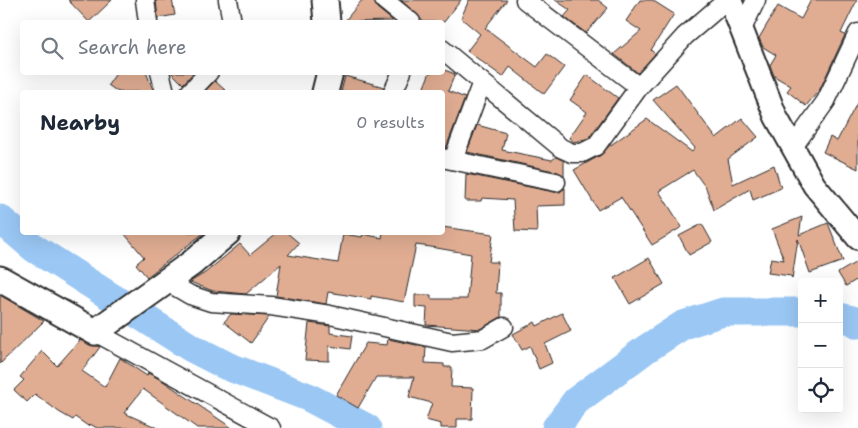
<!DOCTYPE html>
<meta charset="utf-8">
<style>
body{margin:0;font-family:"Shantell Sans",sans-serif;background:#f6f6f7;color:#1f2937}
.controls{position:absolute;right:15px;bottom:15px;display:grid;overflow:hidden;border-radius:5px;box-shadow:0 5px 20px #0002}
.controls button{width:45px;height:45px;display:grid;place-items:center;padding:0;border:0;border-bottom:1px solid #e0e1e3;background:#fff;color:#1f2937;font:25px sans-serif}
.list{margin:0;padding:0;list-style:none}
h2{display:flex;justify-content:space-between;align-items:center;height:65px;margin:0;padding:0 20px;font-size:21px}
h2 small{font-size:16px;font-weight:400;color:#747a83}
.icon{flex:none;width:28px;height:28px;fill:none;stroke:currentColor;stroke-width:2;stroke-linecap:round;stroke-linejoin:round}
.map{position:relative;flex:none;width:858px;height:428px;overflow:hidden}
.search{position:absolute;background:#fff;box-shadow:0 5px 20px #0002;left:20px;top:20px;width:425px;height:55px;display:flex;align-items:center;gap:12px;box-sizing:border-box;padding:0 18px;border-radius:5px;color:#747a83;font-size:19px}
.panel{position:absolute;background:#fff;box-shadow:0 5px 20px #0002;left:20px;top:90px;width:425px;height:145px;border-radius:5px}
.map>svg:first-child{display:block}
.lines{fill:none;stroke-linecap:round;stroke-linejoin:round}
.river{stroke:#9ac7f4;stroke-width:29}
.building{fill:#e0ad93;stroke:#2b2b2b}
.minor-casing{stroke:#2b2b2b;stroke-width:21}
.tertiary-casing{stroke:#2b2b2b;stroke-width:26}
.secondary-casing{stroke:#2b2b2b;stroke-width:29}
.minor{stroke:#fff;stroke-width:18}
.tertiary{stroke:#fff;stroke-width:22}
.secondary{stroke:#fff;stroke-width:25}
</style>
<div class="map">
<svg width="858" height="428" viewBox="0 0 858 428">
<rect width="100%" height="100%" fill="#fff"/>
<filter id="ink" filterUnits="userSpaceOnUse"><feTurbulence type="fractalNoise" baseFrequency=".02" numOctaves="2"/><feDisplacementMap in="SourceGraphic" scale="10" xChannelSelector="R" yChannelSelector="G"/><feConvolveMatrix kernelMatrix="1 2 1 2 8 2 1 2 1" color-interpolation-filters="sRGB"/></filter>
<g filter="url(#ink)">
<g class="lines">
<!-- river -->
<g class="river">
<path d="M0,219L34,248L190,347L227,366L308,397L367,428"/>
<path d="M839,317L852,320L858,324"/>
<path d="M556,428L576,401L646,349L683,325L723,312H802"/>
</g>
</g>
<!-- building -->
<g class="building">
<path d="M68,0H112L89,22Z"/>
<path d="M156,0H172L175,15L158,18Z"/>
<path d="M362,0H374L377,8L393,21L344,22Z"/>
<path d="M401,0H461L444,22H424Z"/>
<path d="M469,0H507L485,28L537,67L547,54L564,67L544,94L510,67L503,77L467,51L480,34L461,18Z"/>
<path d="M555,0H598L608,8L586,33L564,17L570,10Z"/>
<path d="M640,0H652L674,14L651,50L655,54L638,73L614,54L641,31L626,21Z"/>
<path d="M811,0H857L841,33L845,35L820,89L806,106L787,91L791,86L774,76L770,65L776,55L763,47L759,38L778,6L801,19Z"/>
<path d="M442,69L455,74L448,91L465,98L446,148H442V92H422L430,72H442Z"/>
<path d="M117,72H146L154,92H118L108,85Z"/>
<path d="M171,72H194L183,84Z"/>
<path d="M587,75L618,98L589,138L574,142L569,138L587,112L570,100Z"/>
<path d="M345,76L384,87L382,92H341Z"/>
<path d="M215,81L227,92H204Z"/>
<path d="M676,84L716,138L742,118L758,137L728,159L733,184L774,165L781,188L753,200L750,189L714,210L706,188L693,170L659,191L682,227L652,245L621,197L598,210L574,170L601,155L608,147L647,119L692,152L695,148L653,100Z"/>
<path d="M858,101V169L823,152L830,137L837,141Z"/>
<path d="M477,125L506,133L502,150L552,160L556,157L564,161V176L558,172L467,152Z"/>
<path d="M466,174L554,192H560L565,188V205L536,206L537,232L515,231L513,200L482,198L481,201H465Z"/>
<path d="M802,217L799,235L828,223L843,261L810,273L798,239L792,279L791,276L768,273L771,258L784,260L772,229Z"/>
<path d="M702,224L712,242L689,255L679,236Z"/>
<path d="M442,227L493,234L489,262H498L496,293H501V317L480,329L426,325L427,308L415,307V295H431V299H467L471,254L431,247L416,245L404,302L371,296V299L328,292L326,304L276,296L281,264L246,294L213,291L190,282L205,273L240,244L250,255L278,232H286L299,243L288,255L338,263L343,234L362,237L363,234L382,238L383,232H442Z"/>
<path d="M123,232H205L147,277L136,264L144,257Z"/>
<path d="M649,258L664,284L630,304L615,278Z"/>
<path d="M858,261V279L846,286L838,273Z"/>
<path d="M0,295L44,321L0,364Z"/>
<path d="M562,313L571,331L545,344L552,363L539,369L530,346L522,350L513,334L535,322L537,326Z"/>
<path d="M231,314L268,316L269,317L251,343L224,322Z"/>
<path d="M309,323L330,326V333L352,336L350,349L329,346V361L305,360Z"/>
<path d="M388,339L426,347L425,363L444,364V367H452L451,387L473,388L472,419H457V428H441V424L426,420L432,403L409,397L414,377H376L358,408L336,395L366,343L387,345Z"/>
<path d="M80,340L100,347L82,371L105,387L120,358L147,376L148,373L163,381L232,428H197L143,389L124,413L158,428H97L90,424L88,426L75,417L73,420L59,412L35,394L27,402L14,390L24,380L20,377L42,351L57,366Z"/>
</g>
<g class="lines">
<defs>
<g id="minor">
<path d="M145,0L148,22"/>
<path d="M228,0L232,22"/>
<path d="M384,0L411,22"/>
<path d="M525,0L639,87"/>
<path d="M742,29L756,0"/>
<path d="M442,49L561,148L572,153H582L596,146L639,87L685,36L727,0"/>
<path d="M160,72L165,92"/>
<path d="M190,92L209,72"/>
<path d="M393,92L402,72"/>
<path d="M793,147L826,101L858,33"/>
<path d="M442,158L556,182"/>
<path d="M453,160L482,82"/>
<path d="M166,281L190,295L211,302L271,306L330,315L452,342L483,339L504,327"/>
<path d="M95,332L271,428"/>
</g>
<path id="tertiary" d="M730,0L776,117L814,185L858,238"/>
<g id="secondary">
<path d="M325,0L327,22"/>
<path d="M325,92L330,72"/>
<path d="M0,279L95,332L192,263L228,232"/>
</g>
</defs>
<!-- minor casing -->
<use href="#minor" class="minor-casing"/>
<!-- tertiary casing -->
<use href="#tertiary" class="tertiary-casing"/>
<!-- secondary casing -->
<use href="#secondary" class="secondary-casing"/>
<!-- minor -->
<use href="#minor" class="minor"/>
<!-- tertiary -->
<use href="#tertiary" class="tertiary"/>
<!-- secondary -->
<use href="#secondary" class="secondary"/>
</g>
</g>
</svg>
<div class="controls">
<button>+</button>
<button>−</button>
<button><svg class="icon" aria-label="locate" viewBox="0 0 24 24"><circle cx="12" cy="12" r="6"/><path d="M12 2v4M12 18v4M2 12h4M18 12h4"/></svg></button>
</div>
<div class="search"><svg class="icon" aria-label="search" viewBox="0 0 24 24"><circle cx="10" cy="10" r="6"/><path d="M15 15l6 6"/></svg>Search here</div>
<section class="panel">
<h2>Nearby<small>0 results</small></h2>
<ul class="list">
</ul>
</section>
</div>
